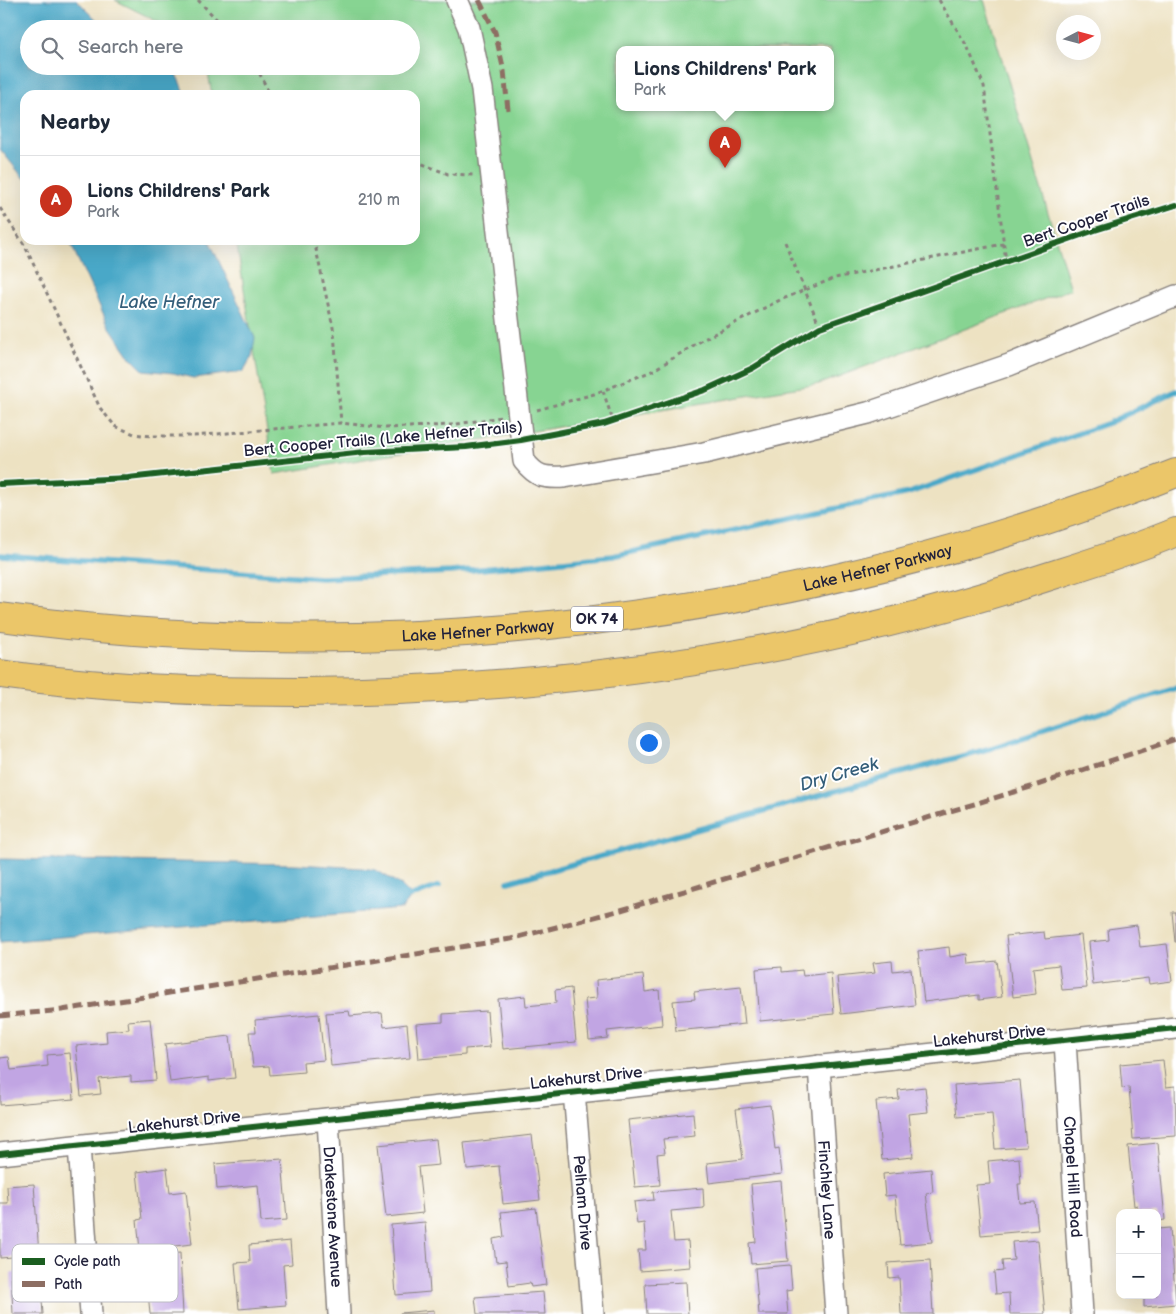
<!DOCTYPE html>
<meta charset="utf-8">
<style>
body{margin:0;font-family:"Balsamiq Sans",sans-serif;background:#f6f6f7;color:#1f2937}
.controls{position:absolute;right:15px;bottom:15px;display:grid;overflow:hidden;border-radius:10px;box-shadow:0 5px 20px #0002}
.controls button{width:45px;height:45px;display:grid;place-items:center;padding:0;border:0;border-bottom:1px solid #e0e1e3;background:#fff;color:#1f2937;font:25px sans-serif}
.compass{position:absolute;left:1056px;top:15px;width:45px;height:45px;border-radius:50%;background:#fff;box-shadow:0 5px 20px #0002;rotate:84deg}
.you{position:absolute;left:648px;top:742px;width:18px;height:18px;margin:-12px;border:4px solid #fff;border-radius:50%;background:#1a73e8;box-shadow:0 0 0 8px #1a73e833}
.badge{display:grid;place-items:center;width:32px;height:32px;border-radius:50%;background:#c8321e;color:#fff;font-size:16px;font-weight:700}
.pin{position:absolute;translate:-50% -41px;filter:drop-shadow(0 1px 2px #0008)}
.pin::after{content:'';position:absolute;top:26px;width:18px;height:15px;background:inherit;clip-path:polygon(0 0,100% 0,50% 100%)}
.popup{position:absolute;left:616px;top:46px;width:218px;height:65px;box-sizing:border-box;display:grid;place-content:center;border-radius:10px;background:#fff;filter:drop-shadow(0 1px 4px #0005);font-size:16px;white-space:nowrap;color:#747a83}
.popup b{font-size:19px;color:#1f2937}
.popup::after{content:'';position:absolute;left:50%;top:100%;margin-left:-10px;border:10px solid transparent;border-top-color:#fff}
.list{margin:0;padding:0;list-style:none}
h2{display:flex;justify-content:space-between;align-items:center;height:65px;margin:0;padding:0 20px;font-size:21px}
h2 small{font-size:16px;font-weight:400;color:#747a83}
.list li{display:grid;grid-template-columns:32px 1fr auto;gap:15px;align-items:center;box-sizing:border-box;height:90px;padding:0 20px;border-top:1px solid #e0e1e3}
.list b{display:block;font-size:19px;white-space:nowrap}
.list p{margin:0;font-size:16px;white-space:nowrap;color:#747a83}
.list em{font-size:16px;font-style:normal;color:#747a83}
.icon{flex:none;width:28px;height:28px;fill:none;stroke:currentColor;stroke-width:2;stroke-linecap:round;stroke-linejoin:round}
.map{position:relative;flex:none;width:1176px;height:1314px;overflow:hidden}
.search{position:absolute;background:#fff;box-shadow:0 5px 20px #0002;left:20px;top:20px;width:400px;height:55px;display:flex;align-items:center;gap:12px;box-sizing:border-box;padding:0 18px;border-radius:28px;color:#747a83;font-size:19px}
.panel{position:absolute;background:#fff;box-shadow:0 5px 20px #0002;left:20px;top:90px;width:400px;height:155px;border-radius:15px}
.map>svg:first-child{display:block}
.green{fill:#87d492;stroke:#547b66;fill-rule:evenodd}
.water{fill:#49a8c8;stroke:#366582}
.lines{fill:none;stroke-linecap:round;stroke-linejoin:round}
.stream{stroke:#49a8c8;stroke-width:5.5}
.building{fill:#c1a5e3}
.street-casing{stroke:#88827e;stroke-width:24}
.highway-casing{stroke:#88827e;stroke-width:30}
.path{stroke:#88827e;stroke-width:3;stroke-dasharray:4 4;stroke-linecap:butt}
.street{stroke:#fff;stroke-width:21}
.highway{stroke:#ebc669;stroke-width:28}
.quiet{stroke:#8d6e63;stroke-width:5;stroke-dasharray:10 5;stroke-linecap:butt}
.cycleway-casing{stroke:#fff;stroke-width:9}
.cycleway{stroke:#1b5e20;stroke-width:6}
.labels{text-anchor:middle;stroke-width:4;stroke-linejoin:round;paint-order:stroke}
.shield{fill:#fff;stroke:#646476;stroke-width:1}
.shield-label{font-size:15px;font-weight:bold;fill:#22223b}
.street-label{font-size:16px;fill:#22223b;stroke:#fff}
.water-label{font-size:18px;font-style:italic;fill:#345e7a;stroke:#fff}
.key{fill:#fff;stroke:#bdbdc4;stroke-width:1}
.key-label{font-size:14px;fill:#22223b}
</style>
<div class="map">
<svg width="1176" height="1314" viewBox="0 0 1176 1314">
<rect width="100%" height="100%" fill="#fff"/>
<filter id="ink" filterUnits="userSpaceOnUse"><feTurbulence type="fractalNoise" baseFrequency=".02" numOctaves="2"/><feDisplacementMap in="SourceGraphic" scale="10" xChannelSelector="R" yChannelSelector="G"/><feConvolveMatrix kernelMatrix="1 2 1 2 8 2 1 2 1" color-interpolation-filters="sRGB"/></filter>
<filter id="wash" filterUnits="userSpaceOnUse"><feTurbulence type="fractalNoise" baseFrequency=".0096" numOctaves="4" result="noise"/><feDisplacementMap in="SourceGraphic" scale="20" xChannelSelector="R" yChannelSelector="G"/><feGaussianBlur stdDeviation="1.12" result="paint"/><feColorMatrix in="noise" values="0 0 0 0 0 0 0 0 0 0 0 0 0 0 0 0 0 1.4 0 .05"/><feComposite in="paint" operator="in"/></filter>
<g filter="url(#wash)">
<rect width="100%" height="100%" fill="#ede2c2"/>
<!-- green -->
<path class="green" d="M115,0H984L1071,289L819,384L274,474L236,240H415V95H212L207,66H411V29H172ZM620,49H830V107H620Z"/>
<!-- water -->
<g class="water">
<path d="M0,0H77L106,29H29V66H172L186,95H25V180L0,149Z"/>
<path d="M69,240H209L255,338L252,356L243,372L193,378L173,373L143,370L131,358L109,326Z"/>
<path d="M0,859L297,864L362,868L376,870L401,885L412,896L402,909L0,942Z"/>
</g>
<g class="lines">
<!-- stream -->
<g class="stream">
<path d="M0,555L321,578L451,572L613,556L909,493L1108,423L1176,391"/>
<path d="M508,882L991,748L1176,688"/>
<path d="M412,896L439,886"/>
</g>
</g>
<g id="blocks">
<!-- building -->
<g class="building">
<path d="M1172,912H1176V942H1175Z"/>
<path d="M1137,925L1140,947L1167,944L1172,981L1149,984L1148,978L1093,985L1089,942L1109,940L1108,929Z"/>
<path d="M1044,932L1045,939L1081,935L1087,988L1062,990L1059,965L1033,968L1036,994L1013,997L1006,936Z"/>
<path d="M949,947L950,957L968,954L969,964L997,961L1002,997L979,1000V995L924,1002L918,951Z"/>
<path d="M892,961L893,971L911,969L915,1005L841,1014L837,977L875,973L873,963Z"/>
<path d="M782,967V972L802,970L803,976L831,973L834,1014L760,1021L756,969Z"/>
<path d="M643,975L645,992L659,990L662,1025L607,1031L608,1038L589,1040L585,999L597,998L596,980Z"/>
<path d="M741,987L745,1024L676,1031L673,1001L695,999L694,992Z"/>
<path d="M571,988L576,1042L503,1049L498,999L525,996L526,1006L556,1003L555,990Z"/>
<path d="M349,1011L350,1016L382,1013L384,1027L407,1024L410,1058L331,1066L326,1013Z"/>
<path d="M487,1011L490,1047L465,1049V1055L419,1059L416,1024L443,1022V1014Z"/>
<path d="M319,1014L324,1060L303,1062L304,1072L270,1075L269,1066L253,1067L249,1032H256L255,1020Z"/>
<path d="M150,1019L156,1080L131,1082V1076L99,1079L101,1094L81,1096L76,1046L107,1043L106,1031L129,1029L128,1021Z"/>
<path d="M230,1036L235,1078L209,1081V1077L170,1082L165,1044Z"/>
<path d="M70,1053L74,1099L0,1105V1058L9,1057L11,1070L48,1066L47,1055Z"/>
<path d="M1163,1060L1166,1087L1175,1086L1176,1136L1133,1139L1129,1087L1122,1088L1120,1064Z"/>
<path d="M1020,1080L1026,1147L995,1149L992,1114L957,1117L954,1085Z"/>
<path d="M925,1087L928,1112L908,1114L913,1157L882,1160L876,1101L899,1099L898,1090Z"/>
<path d="M770,1105L775,1149L779,1148L782,1174L709,1183L707,1163L743,1159L736,1109Z"/>
<path d="M693,1113L695,1136L663,1139L665,1153L657,1154L660,1185L635,1187L628,1120Z"/>
<path d="M532,1135L540,1200L503,1204L499,1166L467,1169L464,1143Z"/>
<path d="M436,1139L439,1165L418,1167L423,1213L386,1217L378,1145Z"/>
<path d="M1158,1143L1165,1220L1157,1221V1213H1138L1137,1205L1134,1206L1128,1146Z"/>
<path d="M1019,1158L1021,1184H1018L1020,1203L1035,1202L1038,1230L981,1235L976,1185L990,1184L988,1161Z"/>
<path d="M282,1159L287,1220L261,1222L258,1185L217,1189L215,1164Z"/>
<path d="M167,1168L170,1193L186,1191L192,1244L140,1250L137,1220L142,1219L137,1172Z"/>
<path d="M931,1169L933,1192L926,1193L932,1242L900,1245L895,1195L885,1196L883,1174Z"/>
<path d="M781,1181L788,1261L751,1264L749,1243L756,1242L751,1184Z"/>
<path d="M34,1184L39,1255L0,1258V1203H8L7,1186Z"/>
<path d="M703,1188L704,1208L671,1211L674,1242L688,1241L690,1267L640,1271L638,1250H646L644,1223L637,1224L634,1202L654,1200L653,1192Z"/>
<path d="M536,1208L546,1285L531,1287L530,1283L509,1286L506,1261L496,1262L493,1239L504,1237L501,1212Z"/>
<path d="M425,1222L430,1292L396,1295L391,1225Z"/>
<path d="M1170,1228L1176,1304L1144,1307V1295H1157V1229Z"/>
<path d="M1038,1240L1045,1314H1010L1009,1293L996,1294L994,1272L1003,1271L1002,1261L1014,1260L1012,1242Z"/>
<path d="M290,1241L292,1264L283,1265L286,1305L239,1309L235,1263L250,1262L249,1245Z"/>
<path d="M180,1253L183,1314H150L145,1256Z"/>
<path d="M930,1260L933,1314H901L899,1277L889,1278L888,1263Z"/>
<path d="M790,1265L792,1290L786,1291L788,1314H759L755,1268Z"/>
<path d="M40,1271L43,1314H13L11,1273Z"/>
<path d="M686,1282L688,1314H647L645,1284Z"/>
<path d="M543,1292L545,1314H477L475,1297Z"/>
<path d="M434,1310V1314H400V1313Z"/>
</g>
</g>
</g>
<g filter="url(#ink)">
<use href="#blocks" fill-opacity="0" stroke="#88827e" stroke-width="1"/>
<g class="lines">
<defs>
<g id="street">
<path d="M457,0L469,28L482,89L524,461C537,477 543,478 564,477L704,453L868,413L1009,365L1176,296"/>
<path id="s1" d="M1065,1041L1082,1314"/>
<path id="s2" d="M819,1066L836,1314"/>
<path id="s3" d="M574,1092L593,1314"/>
<path id="s4" d="M328,1119L339,1314"/>
<path d="M79,1146L91,1314"/>
<path d="M0,1154L1176,1028"/>
</g>
<g id="highway">
<path id="s5" d="M0,617C392,670 808,619 1176,473"/>
<path d="M0,674C99,688 200,692 300,692C545,691 789,658 1022,585C1074,568 1126,553 1176,532"/>
</g>
</defs>
<!-- street casing -->
<use href="#street" class="street-casing"/>
<!-- highway casing -->
<use href="#highway" class="highway-casing"/>
<!-- path -->
<g class="path">
<path d="M198,0L226,29"/>
<path d="M939,0L968,48L984,86L1006,262"/>
<path d="M256,66L270,95"/>
<path d="M415,161L448,174L473,175"/>
<path d="M0,208L25,246L100,408L115,426L134,434L151,436H194L341,423L386,428L451,425L501,417"/>
<path d="M314,240L334,332L341,423"/>
<path d="M785,242L820,327"/>
<path d="M603,391L613,421"/>
<path d="M537,410L594,394L652,371L704,339L780,300L835,278L1003,244"/>
</g>
<!-- street -->
<use href="#street" class="street"/>
<!-- highway -->
<use href="#highway" class="highway"/>
<!-- quiet -->
<g class="quiet">
<path d="M479,0L495,32L504,71L508,110"/>
<path d="M0,1016L62,1010L511,939L621,910L1034,786L1176,739"/>
</g>
<defs>
<g id="cycleway">
<path d="M0,484L128,478L365,452L466,447L521,440L604,424L705,390L753,368L820,327L1095,230L1176,205"/>
<path d="M0,1154L1176,1028"/>
</g>
</defs>
<!-- cycleway casing -->
<use href="#cycleway" class="cycleway-casing"/>
<!-- cycleway -->
<use href="#cycleway" class="cycleway"/>
</g>
</g>
<g class="labels">
<!-- shield labels -->
<rect class="shield" x="571" y="606.5" width="52" height="25" rx="4"/>
<g class="shield-label">
<text x="597" y="624">OK 74</text>
</g>
<!-- street labels -->
<g class="street-label">
<text transform="translate(1086 220) rotate(-19)" y="6">Bert Cooper Trails</text>
<text transform="translate(383 438) rotate(-5)" y="6">Bert Cooper Trails (Lake Hefner Trails)</text>
<text dy="6" stroke="none"><textPath href="#s5" startOffset="884">Lake Hefner Parkway</textPath></text>
<text dy="6" stroke="none"><textPath href="#s5" startOffset="479">Lake Hefner Parkway</textPath></text>
<text transform="translate(989 1035) rotate(-6)" y="6">Lakehurst Drive</text>
<text transform="translate(586 1077) rotate(-6)" y="6">Lakehurst Drive</text>
<text transform="translate(184 1121) rotate(-6)" y="6">Lakehurst Drive</text>
<text dy="6" stroke="none"><textPath href="#s1" startOffset="136">Chapel Hill Road</textPath></text>
<text dy="6" stroke="none"><textPath href="#s2" startOffset="124">Finchley Lane</textPath></text>
<text dy="6" stroke="none"><textPath href="#s3" startOffset="111">Pelham Drive</textPath></text>
<text dy="6" stroke="none"><textPath href="#s4" startOffset="98">Drakestone Avenue</textPath></text>
</g>
<!-- water labels -->
<g class="water-label">
<text x="169" y="308">Lake Hefner</text>
<text transform="translate(839 774) rotate(-16)" y="6">Dry Creek</text>
</g>
</g>
<!-- legend -->
<rect x="12" y="1244" width="166" height="58" rx="8" class="key"/>
<rect x="22" y="1258" width="23" height="7" fill="#1b5e20"/>
<rect x="22" y="1281" width="23" height="6" fill="#8d6e63"/>
<g class="key-label">
<text x="54" y="1266">Cycle path</text>
<text x="54" y="1289">Path</text>
</g>
</svg>
<div class="controls">
<button>+</button>
<button>−</button>
</div>
<svg class="compass" viewBox="-18 -18 36 36"><path d="M0-13l5 13h-10z" fill="#e53935"/><path d="M0 13l5-13h-10z" fill="#747a83"/></svg>
<div class="you"></div>
<div class="pin badge" style="left:725px;top:168px">A</div>
<div class="popup"><b>Lions Childrens' Park</b>Park</div>
<div class="search"><svg class="icon" aria-label="search" viewBox="0 0 24 24"><circle cx="10" cy="10" r="6"/><path d="M15 15l6 6"/></svg>Search here</div>
<section class="panel">
<h2>Nearby<small></small></h2>
<ul class="list">
<li><span class="badge">A</span><div><b>Lions Childrens' Park</b><p>Park</p></div><em>210 m</em></li>
</ul>
</section>
</div>
